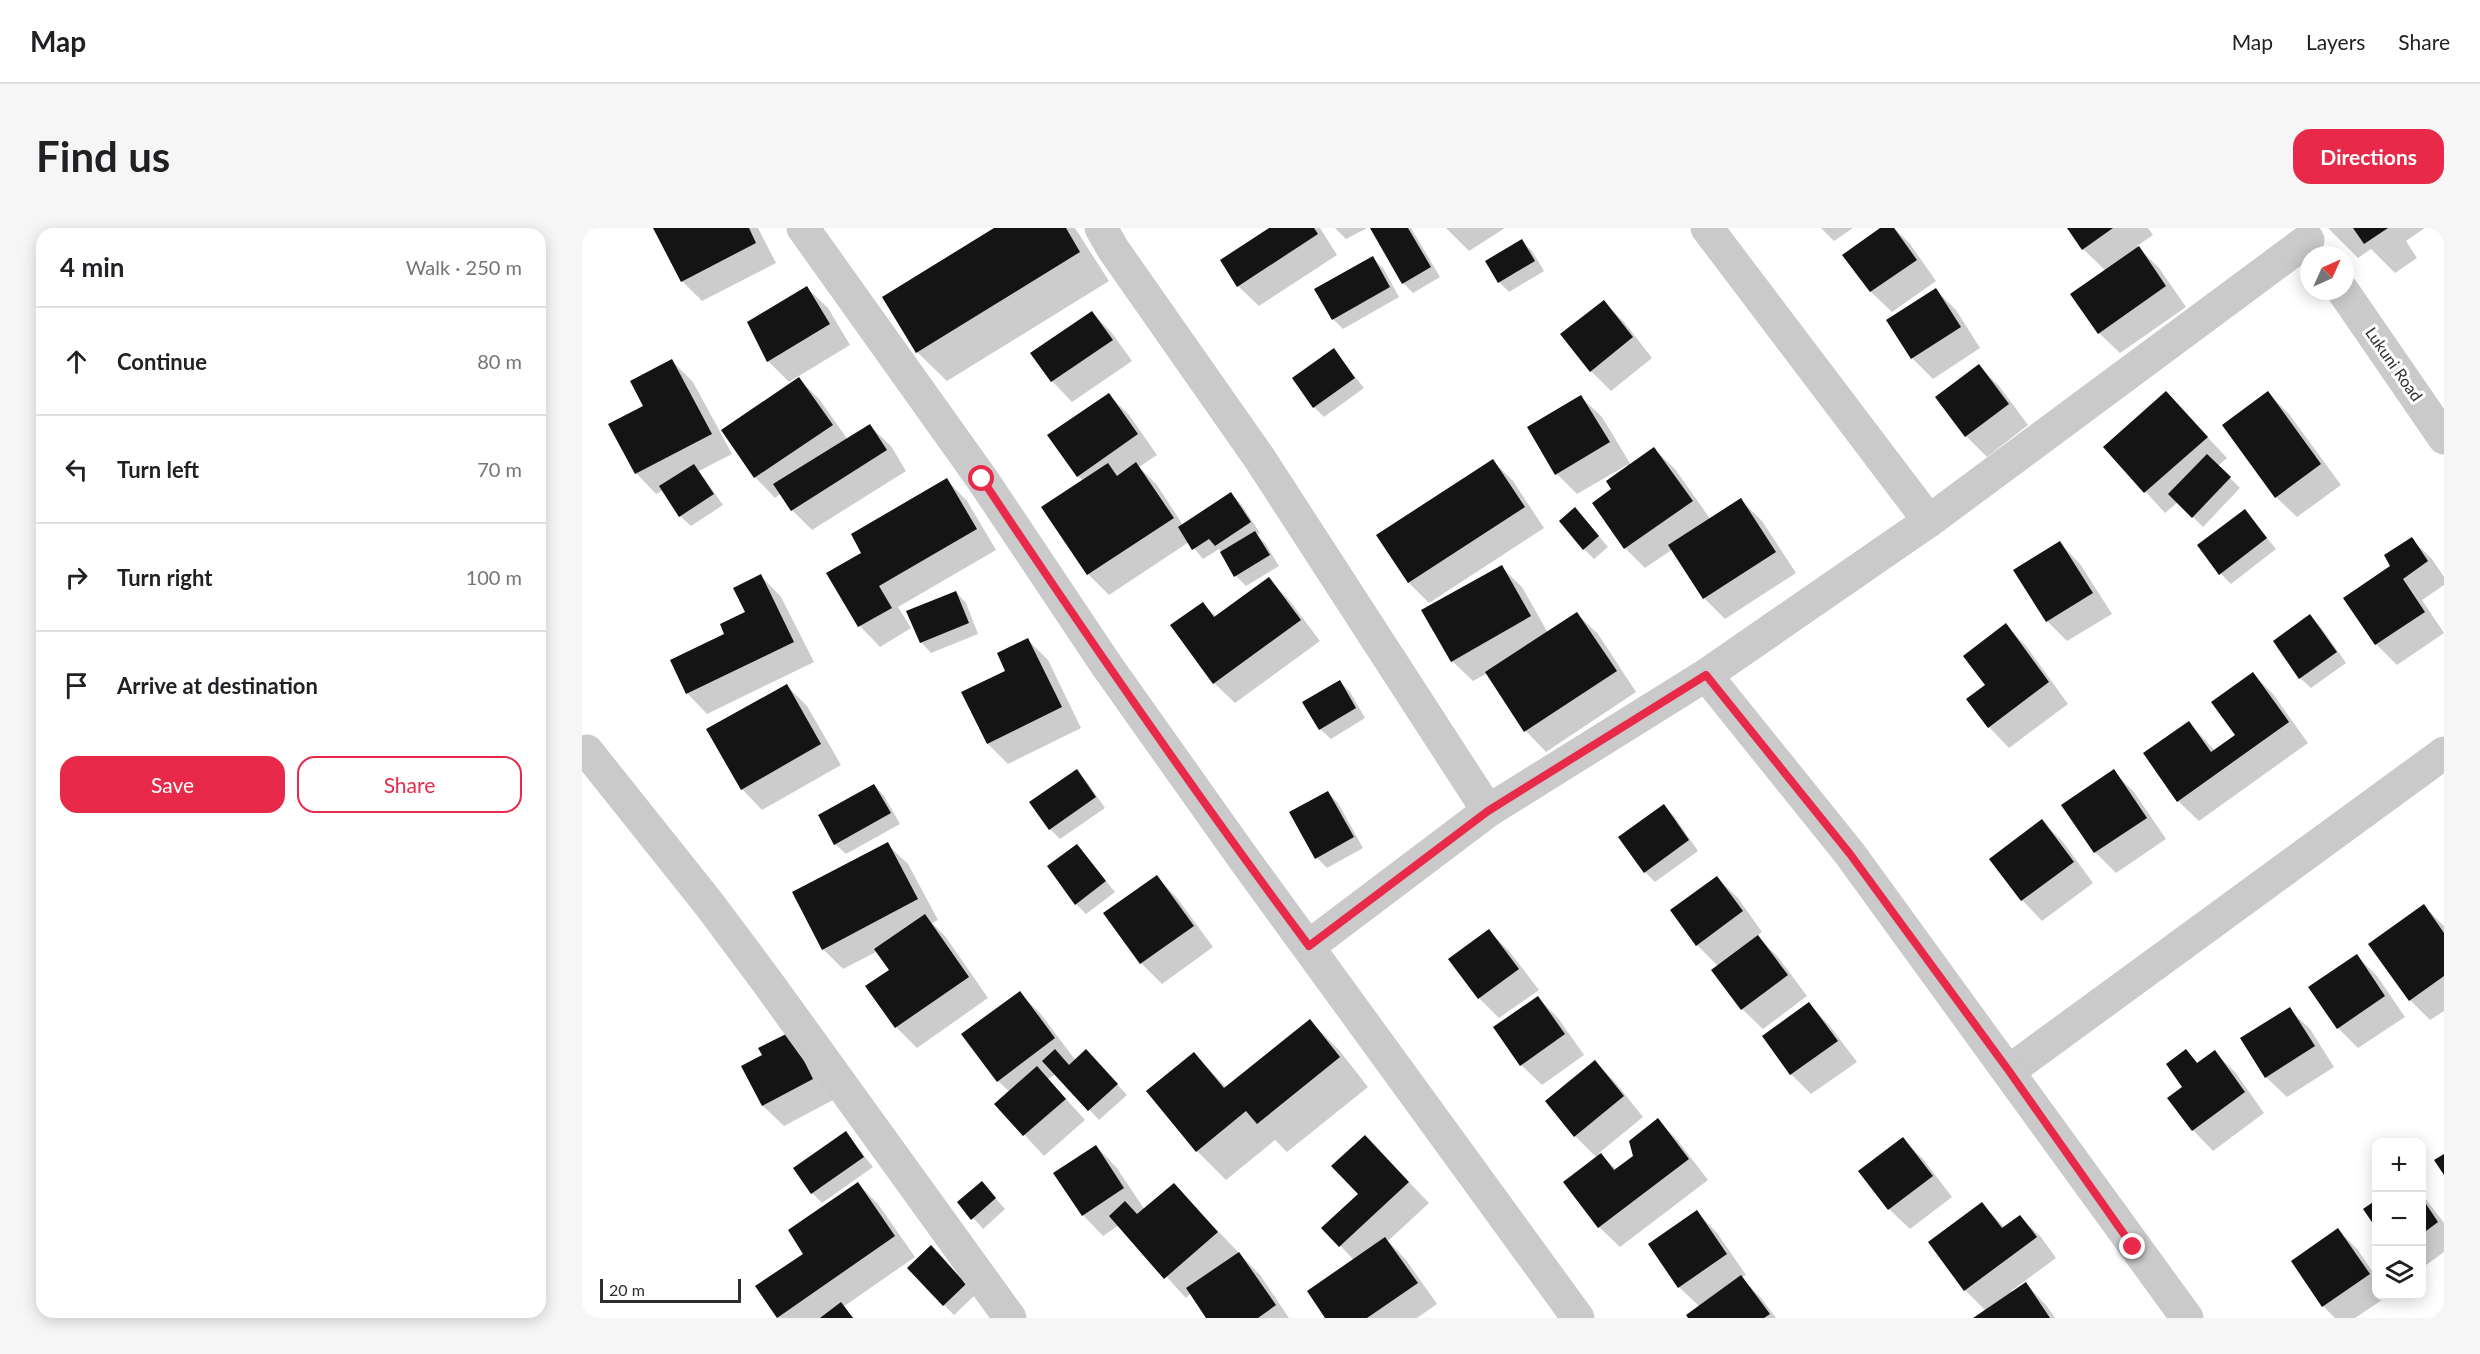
<!DOCTYPE html>
<meta charset="utf-8">
<style>
body{margin:0;font-family:Lato,sans-serif;background:#f6f6f6;color:#202124}
.controls{position:absolute;right:18px;bottom:18px;display:grid;overflow:hidden;border-radius:12px;box-shadow:0 3px 15px #0003}
.controls button{width:54px;height:54px;display:grid;place-items:center;padding:0;border:0;border-bottom:2px solid #e0e0e0;background:#fff;color:#202124;font:30px sans-serif}
.compass{position:absolute;left:1718px;top:18px;width:54px;height:54px;border-radius:50%;background:#fff;box-shadow:0 3px 15px #0003;rotate:45deg}
.scale{position:absolute;left:18px;bottom:15px;width:141px;box-sizing:border-box;padding-left:6px;border:3px solid #2d2d2d;border-top:0;font-size:16px;line-height:21px;white-space:nowrap;color:#2d2d2d;-webkit-text-stroke:4px #fff;paint-order:stroke}
.stop{position:absolute;width:18px;height:18px;margin:-14px;border:4px solid #e92949;border-radius:50%;background:#fff}
.stop.end{background:#e92949;border-color:#fff;box-shadow:0 2px 6px #0008}
.list{margin:0;padding:0;list-style:none}
h2{display:flex;justify-content:space-between;align-items:center;height:78px;margin:0;padding:0 24px;font-size:26px}
h2 small{font-size:20px;font-weight:400;color:#757577}
.list li{display:grid;grid-template-columns:39px 1fr auto;gap:18px;align-items:center;box-sizing:border-box;height:108px;padding:0 24px;border-top:2px solid #e0e0e0}
.list b{display:block;font-size:22px;white-space:nowrap}
.list em{font-size:20px;font-style:normal;color:#757577}
.actions{display:flex;gap:12px;padding:18px 24px}
.actions a{flex:1;padding:14px 0;border:2px solid #e92949;border-radius:18px;text-align:center;font-size:21px;color:#e92949}
.actions .main{background:#e92949;color:#fff}
.icon{flex:none;width:33px;height:33px;fill:none;stroke:currentColor;stroke-width:2;stroke-linecap:round;stroke-linejoin:round}
.map{position:relative;flex:none;width:1862px;height:1090px;overflow:hidden;border-radius:18px}
header{display:flex;align-items:center;gap:36px;box-sizing:border-box;height:84px;padding:0 30px;background:#fff;border-bottom:2px solid #e0e0e0}
header strong{font-size:28px}
nav{display:flex;gap:33px;margin-inline-start:auto;font-size:21px}
.intro{display:flex;align-items:center;justify-content:space-between;box-sizing:border-box;height:144px;padding:0 36px}
h1{margin:0;font-size:42px}
.button{padding:15px 27px;border-radius:18px;background:#e92949;color:#fff;font-size:21px;font-weight:700}
main{display:flex;gap:36px;padding:0 36px}
aside{flex:1;background:#fff;border-radius:18px;box-shadow:0 3px 15px #0003}
.map>svg:first-child{display:block}
.shadow{fill:#0003}
.building{fill:#141414}
.lines{fill:none;stroke-linecap:round;stroke-linejoin:round}
.street{stroke:#cacaca;stroke-width:33}
.route{stroke:#e92949;stroke-width:8}
.labels{text-anchor:middle;stroke-width:6;stroke-linejoin:round;paint-order:stroke}
.street-label{font-size:16px;fill:#2d2d2d;stroke:#fff}
</style>
<header>
<strong>Map</strong>
<nav><a>Map</a><a>Layers</a><a>Share</a></nav>
</header>
<div class="intro"><h1>Find us</h1><a class="button">Directions</a></div>
<main>
<aside>
<h2>4 min<small>Walk · 250 m</small></h2>
<ul class="list">
<li><svg class="icon" aria-label="ahead" viewBox="0 0 24 24"><path d="M12 20V5M6 11l6-6 6 6"/></svg><div><b>Continue</b></div><em>80 m</em></li>
<li><svg class="icon" aria-label="left" viewBox="0 0 24 24"><path d="M17 20v-9H6M10 6l-5 5 5 5"/></svg><div><b>Turn left</b></div><em>70 m</em></li>
<li><svg class="icon" aria-label="right" viewBox="0 0 24 24"><path d="M7 20v-9h11M14 6l5 5-5 5"/></svg><div><b>Turn right</b></div><em>100 m</em></li>
<li><svg class="icon" aria-label="arrive" viewBox="0 0 24 24"><path d="M6 21V4h12l-3 4 3 4H6"/></svg><div><b>Arrive at destination</b></div></li>
</ul>
<div class="actions"><a class="main">Save</a><a>Share</a></div>
</aside>
<div class="map">
<svg width="1862" height="1090" viewBox="0 0 1862 1090">
<rect width="100%" height="100%" fill="#fff"/>
<!-- shadow -->
<g class="shadow">
<path d="M73,0H176L194,35L120,73L100,53Z"/>
<path d="M415,0H493L527,53L365,153L335,124Z"/>
<path d="M690,0H738L755,27L677,78L656,58Z"/>
<path d="M753,0H785L764,11Z"/>
<path d="M789,0H829L858,49L831,65L821,55Z"/>
<path d="M864,0H923L887,23Z"/>
<path d="M1239,0H1271L1252,13Z"/>
<path d="M1301,0H1312L1328,16L1354,53L1310,84L1289,64L1262,27Z"/>
<path d="M1487,0H1566L1571,7L1555,18L1577,40L1604,79L1538,125L1517,105L1491,66L1524,43L1501,21Z"/>
<path d="M1746,0H1843L1824,13L1835,30L1813,45L1789,21L1776,30Z"/>
<path d="M939,13L950,23L962,43L927,64L917,54Z"/>
<path d="M790,30L801,40L817,69L761,101L751,91Z"/>
<path d="M225,60L246,80L268,117L207,154L186,133L167,95Z"/>
<path d="M1354,62L1374,82L1398,120L1351,151L1330,130L1306,93Z"/>
<path d="M1021,74L1042,94L1070,130L1029,163L1009,143Z"/>
<path d="M510,85L530,105L550,133L490,174L470,153Z"/>
<path d="M752,122L782,160L742,189L732,179Z"/>
<path d="M90,133L111,154L150,226L117,243L141,277L109,298L98,288L81,262L74,266L54,245L63,178Z"/>
<path d="M1397,138L1417,158L1446,197L1405,229L1384,208L1355,169Z"/>
<path d="M217,151L237,171L266,212L288,198L309,218L324,243L230,302L210,282L199,265L193,270L173,249Z"/>
<path d="M1584,165L1645,230L1636,238L1658,260L1621,299L1596,274L1583,285L1523,219Z"/>
<path d="M1686,165L1707,186L1759,257L1715,289L1694,269Z"/>
<path d="M527,167L547,187L575,227L557,239L575,257L601,297L649,266L659,276L678,305L675,307L683,315L697,338L664,358L654,348L637,321L621,331L607,314L527,367L506,346L462,279L501,253L496,248Z"/>
<path d="M999,169L1020,189L1049,237L1072,221L1093,241L1129,292L1159,272L1180,293L1214,345L1143,391L1122,370L1091,321L1063,340L1043,320L1031,261L1046,239L1045,237L995,266L975,246Z"/>
<path d="M911,233L931,253L962,300L847,375L827,355L796,307Z"/>
<path d="M365,252L385,273L414,322L316,379L329,400L298,419L278,398L246,345L281,325Z"/>
<path d="M1663,283L1694,321L1649,356L1639,346Z"/>
<path d="M1003,292L1026,319L1012,331L1002,321Z"/>
<path d="M1829,311L1850,331L1862,349V357L1840,372L1862,405L1815,437L1794,416L1763,370L1810,339Z"/>
<path d="M1478,315L1498,336L1530,386L1485,413L1465,393Z"/>
<path d="M919,339L940,359L966,405L995,386L1016,406L1054,464L964,524L944,503L906,445L891,453L870,433Z"/>
<path d="M179,348L199,369L232,434L125,486L105,465L144,407L165,385Z"/>
<path d="M687,351L707,372L738,413L653,475L632,455L621,376L635,389Z"/>
<path d="M374,364L384,375L396,406L349,425L339,414Z"/>
<path d="M1728,388L1738,398L1764,435L1729,460L1718,450Z"/>
<path d="M1423,397L1444,418L1486,476L1427,520L1407,499L1405,458Z"/>
<path d="M446,412L466,432L499,500L426,536L406,516L425,443Z"/>
<path d="M1671,446L1691,466L1726,515L1617,593L1596,573L1607,494L1633,523L1655,507Z"/>
<path d="M758,454L768,464L783,490L749,511L738,501L723,475Z"/>
<path d="M205,458L225,478L259,537L180,582L160,561Z"/>
<path d="M495,543L505,554L523,580L478,611L468,601Z"/>
<path d="M1531,543L1552,564L1584,611L1534,645L1513,624L1481,577Z"/>
<path d="M292,557L302,568L318,596L264,626L253,616Z"/>
<path d="M745,564L756,575L781,620L745,640L735,630Z"/>
<path d="M1082,578L1092,588L1116,623L1073,654L1063,644Z"/>
<path d="M1460,593L1481,614L1511,655L1460,693L1440,672Z"/>
<path d="M305,616L326,636L356,692L350,695L363,708L406,770L335,820L314,799L285,759L309,743L296,723L261,741L241,721Z"/>
<path d="M495,618L533,664L504,686L494,676Z"/>
<path d="M575,649L595,670L631,719L580,756L559,735L524,686Z"/>
<path d="M1135,650L1156,670L1180,704L1175,708L1196,729L1225,768L1181,801L1160,781L1136,738L1115,717Z"/>
<path d="M1842,678L1862,698V783L1848,792L1828,772Z"/>
<path d="M907,703L927,723L957,762L917,790L897,770Z"/>
<path d="M1775,728L1795,748L1823,789L1776,820L1756,800Z"/>
<path d="M437,765L458,785L494,833H514L545,867L517,892L474,846L466,851L503,892L462,928L414,876L428,864L416,853Z"/>
<path d="M956,770L976,790L1002,827L960,857L939,837Z"/>
<path d="M1227,776L1247,797L1275,834L1229,866L1209,846Z"/>
<path d="M1707,781L1728,801L1752,839L1705,869L1684,849Z"/>
<path d="M728,793L757,822L786,859L705,924L693,912L644,952L615,923L612,826L645,860Z"/>
<path d="M207,806L251,872L202,898L181,878L161,838L182,828Z"/>
<path d="M1604,823L1617,836L1632,824L1653,844L1682,885L1631,923L1611,902L1602,859Z"/>
<path d="M1013,834L1033,854L1061,889L1017,925L1035,942L1052,929L1076,892L1096,913L1126,952L1038,1019L1017,999L1015,930L993,908Z"/>
<path d="M264,905L291,939L240,975L230,965Z"/>
<path d="M1320,911L1341,931L1370,969L1328,1001L1307,981Z"/>
<path d="M514,918L534,939L563,982L592,957L678,1047L707,1090H626L609,1065L604,1070L537,997L521,1008L501,987Z"/>
<path d="M803,929L847,975L806,1013L824,1032L855,1076L835,1090H745L772,1032L741,1000L778,966Z"/>
<path d="M400,955L423,981L401,1001L377,974Z"/>
<path d="M276,956L296,976L333,1029L261,1079L272,1090H197L176,1059L223,1026Z"/>
<path d="M1840,966L1862,995V1024L1840,1040Z"/>
<path d="M1400,976L1423,1000L1438,989L1459,1009L1474,1030L1429,1063L1431,1065L1444,1056L1464,1077L1473,1090H1394L1404,1083L1383,1062Z"/>
<path d="M1115,984L1135,1005L1164,1047L1159,1050L1179,1070L1194,1090H1108L1118,1079L1097,1059Z"/>
<path d="M1756,1002L1776,1022L1794,1049V1068H1806L1773,1090H1753L1741,1078Z"/>
<path d="M359,1030L393,1067L372,1087L362,1077Z"/>
</g>
<!-- building -->
<g class="building">
<path d="M71,0H167L174,15L99,54Z"/>
<path d="M412,0H484L498,24L334,125L300,69Z"/>
<path d="M687,0H732L736,6L655,59L638,32Z"/>
<path d="M788,0H826L849,39L820,56Z"/>
<path d="M1298,0H1312L1335,32L1288,64L1260,27Z"/>
<path d="M1485,0H1531L1500,22Z"/>
<path d="M1771,0H1806L1782,16Z"/>
<path d="M940,11L953,33L916,55L903,33Z"/>
<path d="M1557,18L1584,58L1516,106L1488,66Z"/>
<path d="M791,28L808,59L750,92L732,61Z"/>
<path d="M225,58L248,96L185,134L165,94Z"/>
<path d="M1354,60L1379,99L1329,131L1304,92Z"/>
<path d="M1022,72L1051,109L1008,144L978,106Z"/>
<path d="M510,83L531,112L469,154L448,125Z"/>
<path d="M752,120L773,150L731,180L710,150Z"/>
<path d="M90,131L130,206L53,246L26,196L61,178L48,153Z"/>
<path d="M1397,136L1427,176L1383,209L1353,169Z"/>
<path d="M217,149L251,197L172,250L139,202Z"/>
<path d="M1584,163L1626,209L1562,265L1521,219Z"/>
<path d="M1686,163L1739,236L1693,270L1640,197Z"/>
<path d="M527,165L556,206L495,249L465,207Z"/>
<path d="M999,167L1028,214L973,247L945,199Z"/>
<path d="M288,196L305,222L209,283L191,256Z"/>
<path d="M1072,219L1111,273L1042,321L1010,275L1029,261L1024,253Z"/>
<path d="M1625,226L1649,249L1610,290L1586,266Z"/>
<path d="M911,231L943,279L826,355L794,307Z"/>
<path d="M554,234L592,290L505,347L459,279L526,235L535,248Z"/>
<path d="M112,236L132,266L97,289L77,258Z"/>
<path d="M365,250L395,301L297,358L310,380L276,399L244,345L279,325L269,306Z"/>
<path d="M649,264L669,294L633,318L627,311L610,322L596,299Z"/>
<path d="M1159,270L1194,324L1121,371L1086,317Z"/>
<path d="M993,279L1017,308L1001,322L977,293Z"/>
<path d="M1663,281L1685,310L1637,347L1615,317Z"/>
<path d="M673,303L688,327L652,349L638,324Z"/>
<path d="M1830,309L1846,333L1821,351L1843,384L1793,417L1761,370L1808,338L1802,327Z"/>
<path d="M1478,313L1511,365L1464,394L1431,342Z"/>
<path d="M920,337L949,388L869,434L839,382Z"/>
<path d="M179,346L212,414L104,466L88,432L142,406L138,396L163,384L151,360Z"/>
<path d="M687,349L719,392L631,456L588,397L621,374L632,389Z"/>
<path d="M374,363L387,395L338,415L324,383Z"/>
<path d="M995,384L1035,443L942,504L903,444Z"/>
<path d="M1728,386L1755,424L1717,451L1691,413Z"/>
<path d="M1424,395L1467,454L1406,500L1384,471L1403,457L1381,428Z"/>
<path d="M446,410L480,479L405,516L379,464L423,443L415,425Z"/>
<path d="M1671,444L1707,494L1595,574L1561,525L1607,493L1629,524L1653,507L1629,474Z"/>
<path d="M758,452L774,480L737,502L720,474Z"/>
<path d="M205,456L239,516L159,562L124,501Z"/>
<path d="M495,541L514,569L467,602L447,574Z"/>
<path d="M1532,541L1565,590L1512,625L1479,577Z"/>
<path d="M292,556L309,585L252,617L236,587Z"/>
<path d="M746,563L772,609L733,631L707,584Z"/>
<path d="M1082,576L1107,612L1062,645L1036,609Z"/>
<path d="M1460,591L1492,634L1439,673L1407,631Z"/>
<path d="M306,614L336,671L240,722L210,664Z"/>
<path d="M495,616L524,653L493,677L465,638Z"/>
<path d="M575,647L612,698L558,736L521,685Z"/>
<path d="M1135,648L1161,683L1114,718L1088,682Z"/>
<path d="M1842,676L1862,705V748L1827,773L1786,716Z"/>
<path d="M343,686L387,749L313,800L283,758L307,742L292,721Z"/>
<path d="M907,701L937,741L896,771L866,731Z"/>
<path d="M1176,707L1206,747L1159,782L1129,742Z"/>
<path d="M1775,726L1803,768L1755,801L1726,759Z"/>
<path d="M438,763L473,810L415,854L379,806Z"/>
<path d="M956,768L983,806L938,838L911,799Z"/>
<path d="M1227,774L1256,813L1208,847L1180,808Z"/>
<path d="M1708,779L1733,818L1683,850L1658,810Z"/>
<path d="M728,791L758,829L675,896L664,883L614,924L564,863L612,824L642,860Z"/>
<path d="M208,804L231,851L180,878L159,838L180,827L176,820Z"/>
<path d="M473,821L487,837L504,821L536,856L506,883L460,833Z"/>
<path d="M1604,821L1615,835L1633,822L1663,864L1610,903L1585,870L1600,859L1584,836Z"/>
<path d="M1013,832L1042,868L992,909L963,873Z"/>
<path d="M455,838L484,871L441,908L412,876Z"/>
<path d="M1076,890L1107,931L1016,1000L981,954L1019,925L1032,942L1051,928L1047,913Z"/>
<path d="M264,903L282,929L229,966L211,940Z"/>
<path d="M783,907L827,954L757,1019L739,1000L776,966L749,938Z"/>
<path d="M1321,909L1351,948L1306,982L1276,943Z"/>
<path d="M514,917L542,960L500,988L471,945Z"/>
<path d="M1862,926V947L1852,932Z"/>
<path d="M400,953L414,970L389,992L375,974Z"/>
<path d="M276,954L313,1008L195,1090L173,1058L221,1026L206,1002Z"/>
<path d="M592,955L636,1004L582,1051L527,988L543,973L555,986Z"/>
<path d="M1840,970L1856,994L1840,1006Z"/>
<path d="M1794,972V1000L1781,981Z"/>
<path d="M1400,974L1420,1000L1438,987L1455,1009L1382,1063L1346,1014Z"/>
<path d="M1115,982L1145,1026L1096,1060L1066,1016Z"/>
<path d="M1756,1000L1788,1046L1740,1079L1709,1033Z"/>
<path d="M803,1009L836,1055L785,1090H743L725,1063Z"/>
<path d="M349,1017L384,1056L361,1078L325,1040Z"/>
<path d="M657,1024L694,1077L676,1090H624L604,1060Z"/>
<path d="M1159,1047L1188,1086L1182,1090H1106L1104,1087Z"/>
<path d="M1444,1054L1468,1090H1391Z"/>
<path d="M259,1074L271,1090H238Z"/>
</g>
<g class="lines">
<!-- street -->
<g class="street">
<path d="M221,0L400,251L525,438L659,627L996,1090"/>
<path d="M519,0L531,21L678,231L906,583"/>
<path d="M1125,0L1347,293"/>
<path d="M1761,63L1862,210"/>
<path d="M5,523L127,676L186,755L428,1090"/>
<path d="M727,718L906,583L1124,447"/>
<path d="M1427,843L1862,525"/>
<path d="M1605,1090L1268,626L1124,447L1347,293L1726,12"/>
</g>
</g>
<g class="lines">
<!-- route -->
<path class="route" d="M400,251C505,409 613,565 727,718L906,583L1124,447L1268,626L1427,843L1551,1019"/>
</g>
<g class="labels">
<!-- street labels -->
<g class="street-label">
<text transform="translate(1812 136) rotate(55)" y="6">Lukuni Road</text>
</g>
</g>
</svg>
<div class="controls">
<button>+</button>
<button>−</button>
<button><svg class="icon" aria-label="layers" viewBox="0 0 24 24"><path d="M12 4l9 5-9 5-9-5zM3 14l9 5 9-5"/></svg></button>
</div>
<svg class="compass" viewBox="-18 -18 36 36"><path d="M0-13l5 13h-10z" fill="#e53935"/><path d="M0 13l5-13h-10z" fill="#757577"/></svg>
<div class="scale">20 m</div>
<div class="stop" style="left:400px;top:251px"></div>
<div class="stop end" style="left:1551px;top:1019px"></div>
</div>
</main>
